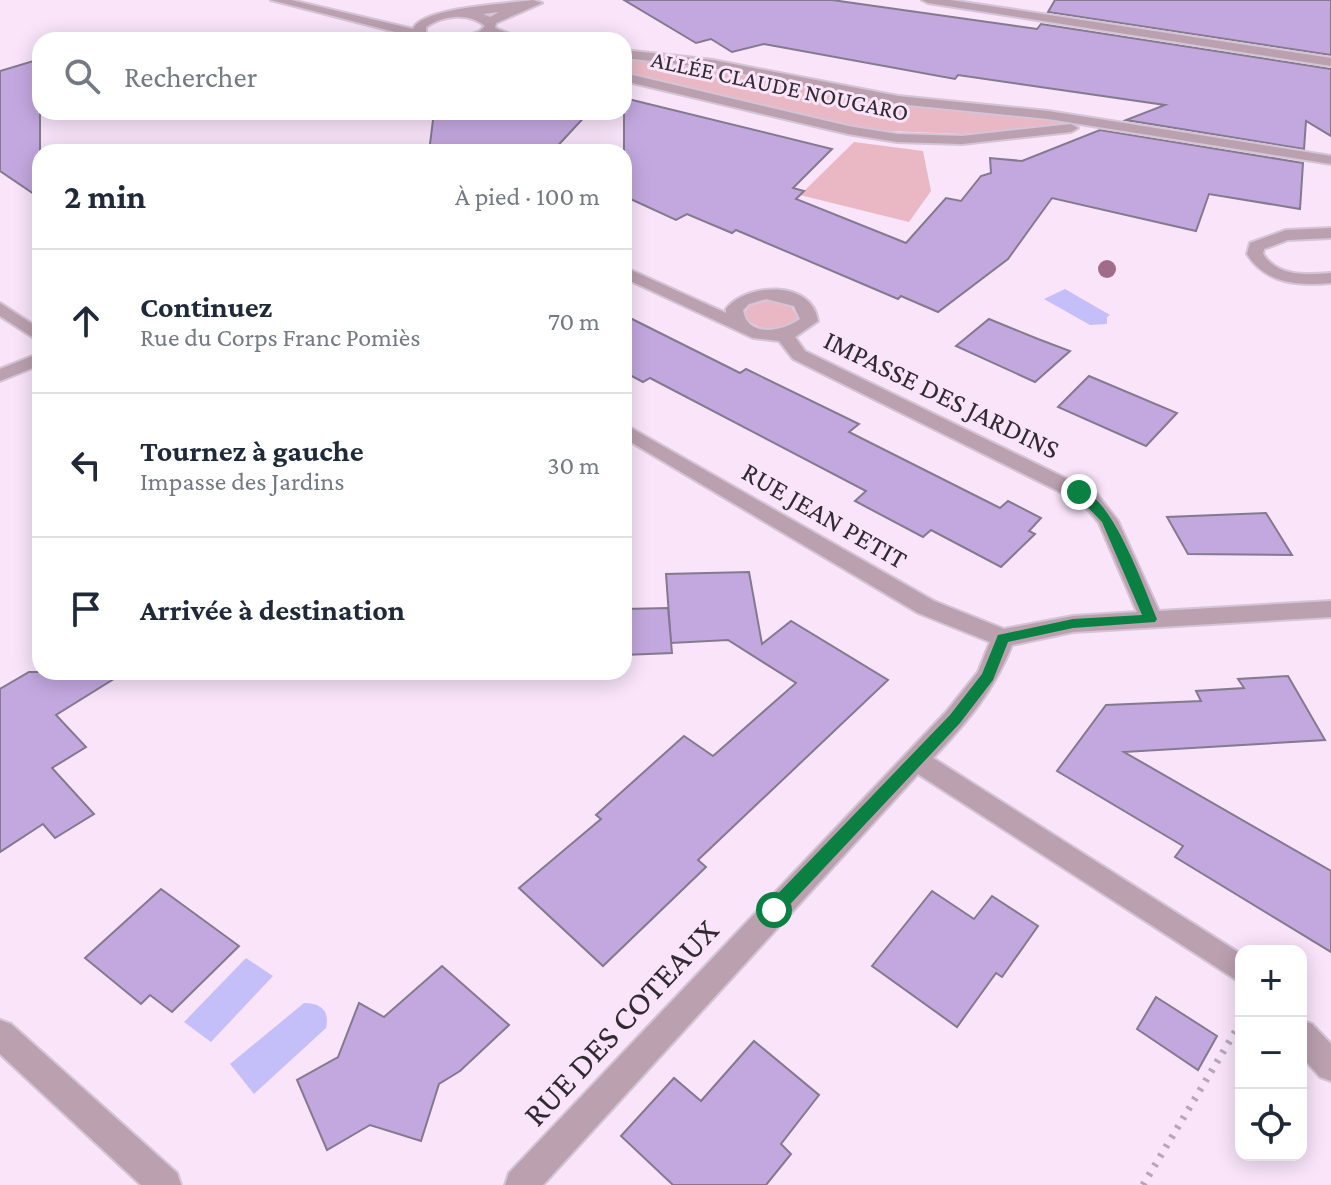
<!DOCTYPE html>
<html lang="fr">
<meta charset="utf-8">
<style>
body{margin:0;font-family:"Crimson Pro",serif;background:#f2f2f3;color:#1f2937}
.controls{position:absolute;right:24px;bottom:24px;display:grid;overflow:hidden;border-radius:16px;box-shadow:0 4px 20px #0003}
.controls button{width:72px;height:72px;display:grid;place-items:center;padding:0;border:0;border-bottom:2px solid #e0e1e3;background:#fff;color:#1f2937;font:40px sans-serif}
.stop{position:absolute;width:24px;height:24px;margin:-18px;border:6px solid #0b8043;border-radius:50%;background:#fff}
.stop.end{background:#0b8043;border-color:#fff;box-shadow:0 2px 8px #0008}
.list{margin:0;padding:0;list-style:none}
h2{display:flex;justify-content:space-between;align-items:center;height:104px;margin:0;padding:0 32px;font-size:34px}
h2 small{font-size:26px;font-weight:400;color:#747a83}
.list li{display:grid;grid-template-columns:52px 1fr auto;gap:24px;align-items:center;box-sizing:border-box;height:144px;padding:0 32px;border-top:2px solid #e0e1e3}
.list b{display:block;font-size:30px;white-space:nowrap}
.list p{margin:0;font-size:26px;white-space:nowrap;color:#747a83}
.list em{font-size:26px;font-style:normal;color:#747a83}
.icon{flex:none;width:44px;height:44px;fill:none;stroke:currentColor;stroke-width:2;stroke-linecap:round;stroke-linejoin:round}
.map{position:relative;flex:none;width:1331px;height:1185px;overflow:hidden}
.search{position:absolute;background:#fff;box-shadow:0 4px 20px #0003;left:32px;top:32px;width:600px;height:88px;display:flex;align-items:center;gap:20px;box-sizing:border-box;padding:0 28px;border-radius:24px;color:#747a83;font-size:30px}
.panel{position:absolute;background:#fff;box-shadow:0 4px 20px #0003;left:32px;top:144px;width:600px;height:536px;border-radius:24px}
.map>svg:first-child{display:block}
.green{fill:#e9b8c4}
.water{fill:#c4bef9}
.building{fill:#c3a8df;stroke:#84798f;stroke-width:2}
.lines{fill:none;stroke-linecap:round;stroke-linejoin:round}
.minor-casing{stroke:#d5c3d6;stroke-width:4}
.path{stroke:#b7a6b7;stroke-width:7;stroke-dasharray:3 8;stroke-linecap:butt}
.minor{fill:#bba0af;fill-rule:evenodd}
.tree{fill:#a16c89}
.route{fill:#0b8043}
.labels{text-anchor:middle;stroke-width:6;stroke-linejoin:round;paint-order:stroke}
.far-street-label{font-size:24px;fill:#322a32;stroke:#f9e4fa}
.street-label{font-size:28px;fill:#322a32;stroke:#f9e4fa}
.near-street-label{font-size:34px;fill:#322a32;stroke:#f9e4fa}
</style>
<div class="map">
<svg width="1331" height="1185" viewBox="0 0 1331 1185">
<rect width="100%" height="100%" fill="#f9e4fa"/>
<!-- green -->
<g class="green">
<path d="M624,57L729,70L859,97L1058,120L1074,125L963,134L888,131L849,126L624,73Z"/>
<path d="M854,142L923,151L931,191L909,222L800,195Z"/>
<path d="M770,300L791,306L798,318C785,335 759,332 745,318V312L749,306Z"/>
</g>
<!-- water -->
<g class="water">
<path d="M1065,289L1110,315L1107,317V324L1090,325L1044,299Z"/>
<path d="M246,958L273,976L211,1042L184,1022Z"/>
<path d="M304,1003C321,1003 330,1011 326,1028L254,1094L230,1064Z"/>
</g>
<!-- building -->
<g class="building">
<path d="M624,0H832L1037,29L1041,24L1331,69V136L1306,121L1304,149L1126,120L1165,105L958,75L955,79L764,44L732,52L711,39L696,43Z"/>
<path d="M1055,0H1331V55L1048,12Z"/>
<path d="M40,59V198L0,171V71Z"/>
<path d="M624,98L832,149L793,188L804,191L796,199L906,243L946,198L961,201L981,176L991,173L990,158L1022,161L1100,130L1303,163L1300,209L1209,194L1196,231L1052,198L1008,259L938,312L901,296L898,299L736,230L732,233L687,214L676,220L624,196Z"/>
<path d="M434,112H589L552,152H429Z"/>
<path d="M624,315L740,373L746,369L859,424L849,432L1000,508L1008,501L1041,518L1029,531L1035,534L1001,567L931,530L923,537L855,501L866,491L650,378L643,382L624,372Z"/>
<path d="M989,319L1038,339L1070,351L1035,382L956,346Z"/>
<path d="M1089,376L1177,413L1146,446L1058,407Z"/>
<path d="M1266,513L1292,555L1188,554L1167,517Z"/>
<path d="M749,572L762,644L791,621L888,680L698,860L706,867L603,966L519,888L601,819L596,815L684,736L713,756L796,683L728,640L671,643L666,574Z"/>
<path d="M668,608L672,653L624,655V609Z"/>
<path d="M29,672H125L56,715L86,747L52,768L94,814L55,838L43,824L0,852V689Z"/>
<path d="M1288,676L1325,740L1124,752L1331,871V952L1175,857L1183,846L1057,771L1106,705L1201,701L1196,691L1244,688L1238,679Z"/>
<path d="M161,889L239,946L172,1012L150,995L141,1004L85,958Z"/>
<path d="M932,891L974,919L992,896L1038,926L1002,977L996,973L957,1027L872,966Z"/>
<path d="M442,966L509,1025L460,1071L439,1084L421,1141L370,1125L327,1150L297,1080L338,1057L359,1003L384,1017Z"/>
<path d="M1156,997L1217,1036L1198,1070L1137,1029Z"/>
<path d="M754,1041L819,1095L781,1144L791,1154L766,1185H673L621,1136L674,1078L701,1101Z"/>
</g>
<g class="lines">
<defs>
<g id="minor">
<path d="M271,0H291L413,29C421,7 509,4 533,0L542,3L496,23L495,28L526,40C514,40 505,36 494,35C487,35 467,40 456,40L480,31L485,26C469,12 443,15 426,27V33L445,40H426ZM499,12L490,17L483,14Z"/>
<path d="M922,0H950L1331,58V66L928,3Z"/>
<path d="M624,50L713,60L898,96L1048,111L1331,156V164L1048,119L898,104L713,68L624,58Z"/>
<path d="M624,73L848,126L897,134L962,136L1071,124L1078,128L1071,132L962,144L897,142L848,134L624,81Z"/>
<path d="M1331,228V238L1288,240L1264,249L1263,254C1278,277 1306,275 1331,273V283C1298,286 1266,284 1247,254L1250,243L1286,230Z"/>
<path d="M624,267L726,313V309C746,283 812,279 818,321L795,337L805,351L1096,493L1118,521L1159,611L1331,601V617L1073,632L1012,645C994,691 967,722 933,758L1241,954V983L918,774L543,1185H505L509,1173L946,712L978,672L990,642L918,613L624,438V424L934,601L1004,629L1073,616L1137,612L1099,523L1082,503L793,359L779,341L753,338L624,278ZM766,299L794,306L800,319C784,331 747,339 743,310L749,304Z"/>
<path d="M0,303L40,329V342L0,316Z"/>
<path d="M40,353V365L0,381V369Z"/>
<path d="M0,1020L11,1024L177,1173L181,1185H141L0,1054Z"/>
<path d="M1301,1020L1312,1024L1331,1044V1081L1320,1077L1301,1056Z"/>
</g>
</defs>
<!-- minor casing -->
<use href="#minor" class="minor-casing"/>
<!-- path -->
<path class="path" d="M1143,1185L1241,1022"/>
<!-- minor -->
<use href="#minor" class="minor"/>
</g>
<!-- trees -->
<circle class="tree" cx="1107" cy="269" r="9"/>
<!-- route -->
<path class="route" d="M1075,489C1109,486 1145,591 1157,619L1155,622L1073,628L1008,642L993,680L960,723L780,915H768L766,910L768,904L950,715L982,674L998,635L1073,619L1142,615L1102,522L1075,494Z"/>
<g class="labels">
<!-- far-street labels -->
<g class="far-street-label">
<text transform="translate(780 86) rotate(12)" y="8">ALLÉE CLAUDE NOUGARO</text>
</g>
<!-- street labels -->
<g class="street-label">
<text transform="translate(942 394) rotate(26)" y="10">IMPASSE DES JARDINS</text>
<text transform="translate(825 515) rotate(30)" y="10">RUE JEAN PETIT</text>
</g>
<!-- near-street labels -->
<g class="near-street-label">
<text transform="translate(620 1022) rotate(-47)" y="12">RUE DES COTEAUX</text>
</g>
</g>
</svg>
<div class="controls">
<button>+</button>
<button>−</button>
<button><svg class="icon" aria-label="locate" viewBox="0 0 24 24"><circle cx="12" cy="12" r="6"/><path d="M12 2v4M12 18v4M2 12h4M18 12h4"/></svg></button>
</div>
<div class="stop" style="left:774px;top:910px"></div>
<div class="stop end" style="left:1079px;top:492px"></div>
<div class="search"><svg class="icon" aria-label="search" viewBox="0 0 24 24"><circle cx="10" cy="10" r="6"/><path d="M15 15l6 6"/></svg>Rechercher</div>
<section class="panel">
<h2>2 min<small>À pied · 100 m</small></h2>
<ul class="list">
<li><svg class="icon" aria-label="ahead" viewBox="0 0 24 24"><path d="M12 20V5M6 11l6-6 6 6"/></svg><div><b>Continuez</b><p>Rue du Corps Franc Pomiès</p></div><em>70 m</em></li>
<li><svg class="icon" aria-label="left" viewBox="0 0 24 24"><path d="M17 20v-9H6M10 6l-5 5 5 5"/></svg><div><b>Tournez à gauche</b><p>Impasse des Jardins</p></div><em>30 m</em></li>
<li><svg class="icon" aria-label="arrive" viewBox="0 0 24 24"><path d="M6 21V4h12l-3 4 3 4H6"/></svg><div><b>Arrivée à destination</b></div></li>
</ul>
</section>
</div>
